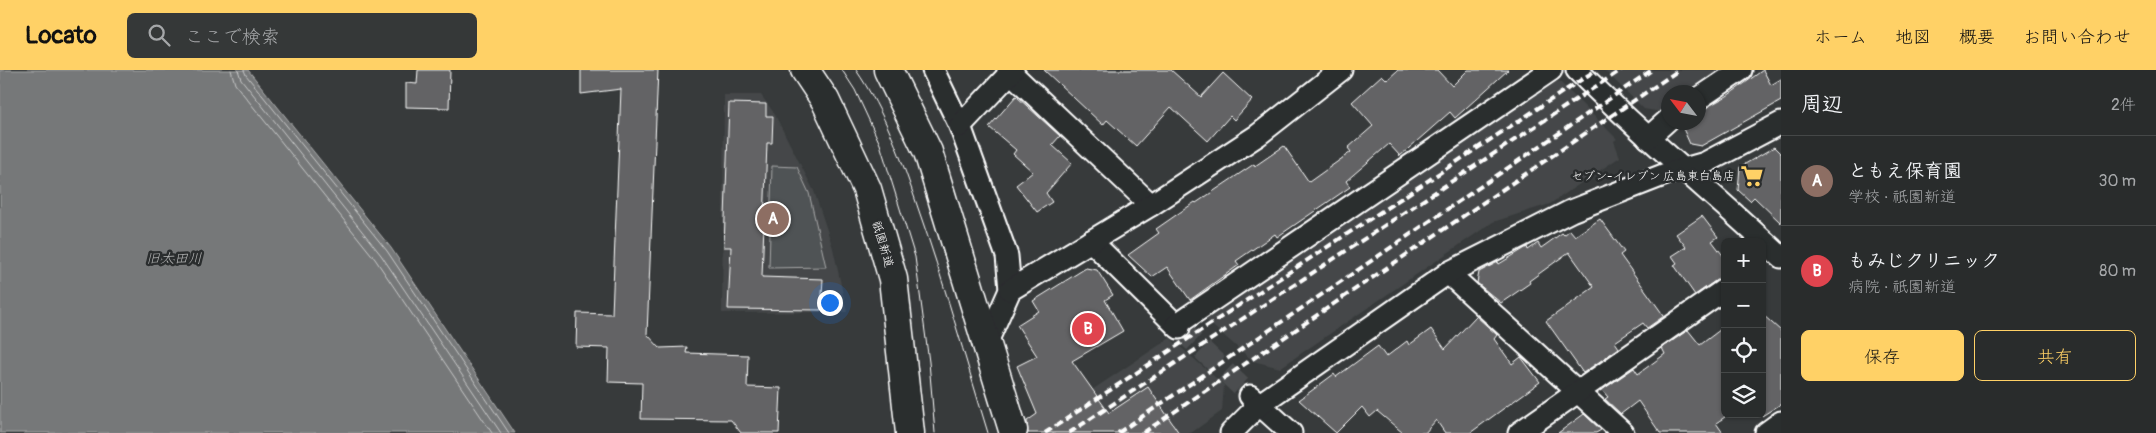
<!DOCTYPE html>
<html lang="ja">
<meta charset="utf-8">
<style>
body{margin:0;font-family:Pangolin,"Klee One",sans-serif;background:#353838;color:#f1f3f6}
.controls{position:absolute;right:15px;bottom:15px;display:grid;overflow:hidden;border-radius:8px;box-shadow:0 1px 4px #0004}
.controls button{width:45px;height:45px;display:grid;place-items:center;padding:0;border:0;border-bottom:1px solid #454848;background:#292c2c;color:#f1f3f6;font:25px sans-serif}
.compass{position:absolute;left:1661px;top:15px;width:45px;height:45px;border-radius:50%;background:#292c2c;box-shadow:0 1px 4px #0004;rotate:302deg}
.you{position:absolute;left:829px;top:232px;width:18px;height:18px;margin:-12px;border:4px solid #fff;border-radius:50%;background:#1a73e8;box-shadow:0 0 0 8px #1a73e833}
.badge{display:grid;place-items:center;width:32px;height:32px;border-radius:50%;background:#ffd166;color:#fff;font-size:16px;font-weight:700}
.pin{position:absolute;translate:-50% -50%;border:2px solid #fff;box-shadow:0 1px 5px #0006}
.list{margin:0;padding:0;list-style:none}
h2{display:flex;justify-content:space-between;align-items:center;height:65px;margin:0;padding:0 20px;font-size:21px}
h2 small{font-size:16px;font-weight:400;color:#a5a7a9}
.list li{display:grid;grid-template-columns:32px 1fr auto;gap:15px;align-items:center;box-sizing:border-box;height:90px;padding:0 20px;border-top:1px solid #454848}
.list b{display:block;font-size:19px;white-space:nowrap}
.list p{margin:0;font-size:16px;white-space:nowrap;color:#a5a7a9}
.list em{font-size:16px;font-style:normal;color:#a5a7a9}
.actions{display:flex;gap:10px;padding:15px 20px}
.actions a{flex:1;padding:11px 0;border:1px solid #ffd166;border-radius:8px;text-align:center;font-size:18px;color:#ffd166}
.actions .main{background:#ffd166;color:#111}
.icon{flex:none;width:28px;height:28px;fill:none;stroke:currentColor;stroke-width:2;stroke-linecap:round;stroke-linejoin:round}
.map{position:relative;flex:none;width:1781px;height:363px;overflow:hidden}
header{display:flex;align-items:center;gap:30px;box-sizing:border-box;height:70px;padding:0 25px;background:#ffd166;color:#111}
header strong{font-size:24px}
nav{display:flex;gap:28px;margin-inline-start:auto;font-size:18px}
.search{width:350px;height:45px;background:#353838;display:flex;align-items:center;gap:12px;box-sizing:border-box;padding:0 18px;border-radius:8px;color:#a5a7a9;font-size:19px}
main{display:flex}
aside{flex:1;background:#292c2c}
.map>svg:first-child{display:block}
.built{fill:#444748}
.green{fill:#505354;stroke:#a8a9aa}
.water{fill:#767879;stroke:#adaeaf}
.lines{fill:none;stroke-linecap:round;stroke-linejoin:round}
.shore{stroke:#c8c9c9;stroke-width:1}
.building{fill:#636465;stroke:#fff}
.minor-tunnel{stroke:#4b4e4f;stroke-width:21;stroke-dasharray:21 11;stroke-linecap:butt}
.minor-casing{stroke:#fff;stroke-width:25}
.highway-casing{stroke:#fff;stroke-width:31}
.minor{stroke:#2a2d2e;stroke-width:21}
.highway{stroke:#2a2d2e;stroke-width:28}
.tram{stroke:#fff;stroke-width:1}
.rail{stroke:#fff;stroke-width:4;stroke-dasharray:8 4;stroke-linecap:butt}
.labels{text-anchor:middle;stroke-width:5;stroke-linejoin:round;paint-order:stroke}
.poi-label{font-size:12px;fill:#fff;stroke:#2a2d2e;text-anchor:end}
.street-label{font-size:12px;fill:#fff;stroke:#2a2d2e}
.water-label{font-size:14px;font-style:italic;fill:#b4b5b5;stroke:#2a2d2e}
</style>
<header>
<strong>Locato</strong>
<div class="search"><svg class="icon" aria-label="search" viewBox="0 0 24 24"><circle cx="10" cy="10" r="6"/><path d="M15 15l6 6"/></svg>ここで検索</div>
<nav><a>ホーム</a><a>地図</a><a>概要</a><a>お問い合わせ</a></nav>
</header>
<main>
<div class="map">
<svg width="1781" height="363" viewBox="0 0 1781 363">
<rect width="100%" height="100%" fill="#373a3b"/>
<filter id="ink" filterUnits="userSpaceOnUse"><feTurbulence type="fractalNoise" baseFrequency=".02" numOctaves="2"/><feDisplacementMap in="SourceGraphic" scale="10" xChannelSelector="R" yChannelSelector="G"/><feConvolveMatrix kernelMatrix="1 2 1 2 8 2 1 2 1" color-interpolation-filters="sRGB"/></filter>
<g filter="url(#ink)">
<!-- built -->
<g class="built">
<path d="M1604,0H1720L1688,22H1668V36L1661,42L1644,39Z"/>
<path d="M1549,11L1561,13L1617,69L1614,71L1620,87L1550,134L1493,152L1280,298L1253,291L1199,244Z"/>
<path d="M724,25H761L774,43L814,121L833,178L847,242L722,243Z"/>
<path d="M1170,268L1224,315L1222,341L1191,363H1037L1035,358Z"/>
</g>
<!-- green -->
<path class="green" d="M772,96L797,97L809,123L826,197L769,198Z"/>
<!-- water -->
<path class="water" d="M0,0H248L391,178L515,363H0Z"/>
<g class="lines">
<!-- shore -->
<g class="shore">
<path d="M231,0L235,14L375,189L492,363"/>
<path d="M238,0L241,9L381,185L501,363"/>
<path d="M244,0L246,5L387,181L509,363"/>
</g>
</g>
<!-- building -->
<g class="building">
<path d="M418,0H450L449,38L406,37V13L417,14Z"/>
<path d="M581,0H658L647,264L660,278L687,277L686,283L748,285L747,317L781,318L779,363H741L731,350L641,349L642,313L608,312L609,278L576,277L577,243L612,244L621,19L581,24Z"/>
<path d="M1044,0H1171L1201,27L1223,3L1252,30L1234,50L1230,46L1208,71L1171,37L1136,76L1107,50L1103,55Z"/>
<path d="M1398,0H1437L1452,16L1468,0H1508L1455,48L1450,42L1400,86L1389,74L1346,111L1350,117L1277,167L1275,164L1236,191L1239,195L1190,230L1167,197L1152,207L1128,185L1159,163L1156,159L1195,132L1196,133L1254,94L1255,96L1284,76L1309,112L1351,82L1348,78L1373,56L1352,32L1382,5L1387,10Z"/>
<path d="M1763,0L1771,15L1781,9V31L1701,76L1690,74L1680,52H1698V42L1727,26Z"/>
<path d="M1016,26L1060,66L1052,75L1072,93L1046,123L1052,132L1037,142L1016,115L1033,102L1013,84L1016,80L989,57Z"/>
<path d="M729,33L766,34V46H773L772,73H767L762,207L823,209L821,240L728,239L731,177H724Z"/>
<path d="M1774,77L1781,84V153L1754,127L1750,131L1738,120L1740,97Z"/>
<path d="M1702,146L1718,167L1712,171L1725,188V207L1718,209L1695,225L1674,195L1677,193L1672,186L1686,177L1676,164Z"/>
<path d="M1600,149L1624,182L1620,185L1664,246L1647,258L1643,253L1615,272L1619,278L1583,303L1546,251L1594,217L1569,182L1529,211L1530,213L1501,233L1477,213L1479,202L1498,192L1499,194L1527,177L1528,180L1538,173L1541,178L1562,163L1564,165L1570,160L1575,166Z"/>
<path d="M1086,198L1097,200L1113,225L1105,230L1123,261L1072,291L1109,343L1148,317L1179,363H1028L1027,351L1037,344L1017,296L1037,286L1017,255L1039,241L1033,231Z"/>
<path d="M1762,244L1781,261V334L1762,346Z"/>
<path d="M1476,246L1497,265L1494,269L1512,294L1521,287L1540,312L1470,363H1445L1436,350L1425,363H1403L1377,341L1370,347L1362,337L1336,363L1299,330L1334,304L1336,307L1378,276L1386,287L1407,271L1409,275L1431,259L1445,279Z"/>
<path d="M1725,256V347L1716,353L1723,363H1660L1638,331L1621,344L1605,329L1608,327L1602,320L1634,298L1638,304L1665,284L1662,278L1688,260L1700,275Z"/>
<path d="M1584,344L1601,360L1596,363H1558Z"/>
</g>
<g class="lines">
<!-- minor-tunnel -->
<path class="minor-tunnel" d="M1179,258L1250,325"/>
<defs>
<g id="minor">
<path d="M933,0L960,56L1007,186L1010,220L987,272"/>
<path d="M1008,0L1151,135"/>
<path d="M1577,0C1642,66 1714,124 1781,187"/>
<path d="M1698,29L1741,0"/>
<path d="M960,56L1013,0"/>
<path d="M1648,68L1668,50"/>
<path d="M1091,171L1179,258"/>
<path d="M1448,203L1623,363"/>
<path d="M1010,220L1151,135L1258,65L1341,0"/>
<path d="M1176,255L1551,0"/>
<path d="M1250,326L1291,363"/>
<path d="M1231,363L1260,334L1448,203L1571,141L1666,104L1705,93L1781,53"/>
<path d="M1519,363L1725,219"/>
<path d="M1766,363L1781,352"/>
</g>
<g id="highway">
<path d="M805,0L825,30L867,119L893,209L910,363"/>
<path d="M888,0L928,82L1013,360"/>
</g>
</defs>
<!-- minor casing -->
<use href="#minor" class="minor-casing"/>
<!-- highway casing -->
<use href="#highway" class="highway-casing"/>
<!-- minor -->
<use href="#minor" class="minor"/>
<!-- highway -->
<use href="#highway" class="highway"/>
<!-- tram -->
<g class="tram">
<path d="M842,0L855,20L880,74L915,187L929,292L935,363"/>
<path d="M856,0C885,42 902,90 918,138C944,212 965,288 988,363"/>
</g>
<!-- rail -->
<g class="rail">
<path d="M1045,363L1596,0"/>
<path d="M1069,363L1621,0"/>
<path d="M1118,363L1652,0"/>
<path d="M1143,363L1679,0"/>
</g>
</g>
</g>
<!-- icons -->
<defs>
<symbol id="supermarket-bare" viewBox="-9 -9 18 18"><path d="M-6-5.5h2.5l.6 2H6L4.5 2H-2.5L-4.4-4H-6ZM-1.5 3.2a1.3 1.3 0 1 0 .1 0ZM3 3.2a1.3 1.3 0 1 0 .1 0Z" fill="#ffd166" stroke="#2a2d2e" stroke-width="2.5" paint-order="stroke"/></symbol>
</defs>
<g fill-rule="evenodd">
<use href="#supermarket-bare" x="1736" y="90" width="32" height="32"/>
</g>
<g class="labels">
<!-- poi labels -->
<g class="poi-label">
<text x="1735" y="110">セブン-イレブン 広島東白島店</text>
</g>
<!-- street labels -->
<g class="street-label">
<text transform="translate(883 174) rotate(74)" y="4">祇園新道</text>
</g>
<!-- water labels -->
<g class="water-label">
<text x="174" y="193">旧太田川</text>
</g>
</g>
</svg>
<div class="controls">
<button>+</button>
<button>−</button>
<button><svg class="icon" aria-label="locate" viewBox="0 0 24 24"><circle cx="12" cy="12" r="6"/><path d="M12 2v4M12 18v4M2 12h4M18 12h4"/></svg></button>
<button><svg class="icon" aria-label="layers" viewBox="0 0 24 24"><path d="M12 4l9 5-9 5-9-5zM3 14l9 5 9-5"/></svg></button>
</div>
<svg class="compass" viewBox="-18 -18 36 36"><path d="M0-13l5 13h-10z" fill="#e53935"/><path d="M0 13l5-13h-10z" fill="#a5a7a9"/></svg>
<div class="you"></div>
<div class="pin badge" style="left:773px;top:149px;background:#8d6e63">A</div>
<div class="pin badge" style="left:1088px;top:259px;background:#e0444e">B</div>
</div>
<aside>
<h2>周辺<small>2件</small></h2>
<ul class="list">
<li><span class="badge" style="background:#8d6e63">A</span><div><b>ともえ保育園</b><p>学校 · 祇園新道</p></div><em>30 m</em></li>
<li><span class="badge" style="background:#e0444e">B</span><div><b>もみじクリニック</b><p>病院 · 祇園新道</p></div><em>80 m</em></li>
</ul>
<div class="actions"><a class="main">保存</a><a>共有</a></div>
</aside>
</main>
